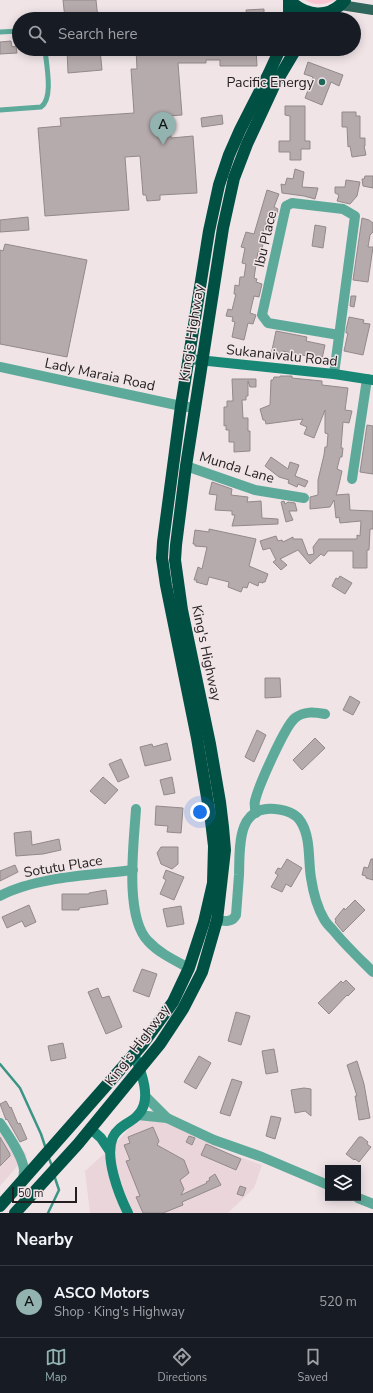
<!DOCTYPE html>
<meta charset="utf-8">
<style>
body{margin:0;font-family:"Nunito Sans",sans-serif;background:#242831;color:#f1f3f6}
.controls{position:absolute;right:12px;bottom:12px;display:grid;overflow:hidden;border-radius:0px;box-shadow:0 2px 10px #0003}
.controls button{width:36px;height:36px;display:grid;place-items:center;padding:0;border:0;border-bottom:1px solid #363941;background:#171b24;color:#f1f3f6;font:20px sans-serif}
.scale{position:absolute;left:12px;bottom:10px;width:65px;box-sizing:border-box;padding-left:4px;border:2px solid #231f20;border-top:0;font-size:11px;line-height:14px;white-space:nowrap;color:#231f20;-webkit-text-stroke:3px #f0e4e7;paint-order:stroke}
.you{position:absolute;left:200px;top:812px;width:14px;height:14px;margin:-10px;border:3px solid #fff;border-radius:50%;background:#1a73e8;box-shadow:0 0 0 6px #1a73e833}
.badge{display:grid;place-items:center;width:26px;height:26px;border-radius:50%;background:#92b3af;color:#111;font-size:13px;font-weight:700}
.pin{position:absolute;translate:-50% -33px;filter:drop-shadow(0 1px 2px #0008)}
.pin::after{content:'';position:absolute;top:21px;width:14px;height:12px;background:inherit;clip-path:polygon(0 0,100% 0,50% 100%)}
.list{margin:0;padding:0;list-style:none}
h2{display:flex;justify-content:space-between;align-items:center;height:52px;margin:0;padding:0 16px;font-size:17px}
h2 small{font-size:13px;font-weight:400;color:#9ea1a6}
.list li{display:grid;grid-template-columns:26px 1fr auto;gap:12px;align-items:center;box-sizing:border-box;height:72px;padding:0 16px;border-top:1px solid #363941}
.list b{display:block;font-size:15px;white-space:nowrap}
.list p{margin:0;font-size:13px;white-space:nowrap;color:#9ea1a6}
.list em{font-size:13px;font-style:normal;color:#9ea1a6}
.icon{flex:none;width:22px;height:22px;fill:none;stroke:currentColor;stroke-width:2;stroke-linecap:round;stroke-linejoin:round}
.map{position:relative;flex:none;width:373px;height:1213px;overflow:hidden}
.search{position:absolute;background:#171b24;box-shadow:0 2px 10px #0003;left:12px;right:12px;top:12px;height:44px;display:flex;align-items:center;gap:10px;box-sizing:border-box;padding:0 14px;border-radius:22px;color:#9ea1a6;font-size:15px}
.sheet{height:124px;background:#171b24}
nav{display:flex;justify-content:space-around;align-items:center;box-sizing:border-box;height:56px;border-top:1px solid #363941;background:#171b24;font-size:11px;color:#9ea1a6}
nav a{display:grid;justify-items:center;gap:2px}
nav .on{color:#92b3af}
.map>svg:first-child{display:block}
.built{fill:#e9d5da}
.green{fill:#fac4d2}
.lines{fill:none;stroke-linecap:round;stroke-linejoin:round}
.stream{stroke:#3b9585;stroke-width:2.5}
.building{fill:#b5aaac;stroke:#93898b}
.lane{stroke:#5eaa9a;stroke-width:5}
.street{stroke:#5eaa9a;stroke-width:10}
.secondary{stroke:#188775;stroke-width:10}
.primary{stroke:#2f655a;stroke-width:10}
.highway{stroke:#005044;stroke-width:12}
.poi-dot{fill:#1f6558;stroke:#f0e4e7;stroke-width:1.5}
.labels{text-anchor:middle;stroke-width:3;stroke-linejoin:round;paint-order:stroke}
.poi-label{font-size:14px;fill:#231f20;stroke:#f0e4e7;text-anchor:end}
.street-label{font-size:14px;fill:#231f20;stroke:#f0e4e7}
</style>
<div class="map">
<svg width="373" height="1213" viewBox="0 0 373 1213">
<rect width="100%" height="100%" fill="#f0e4e7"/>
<!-- built -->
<g class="built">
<path d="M0,1119L27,1155L0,1186Z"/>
<path d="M138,1119L164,1120L191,1132L226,1152L262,1165L254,1188L228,1213H90L85,1171L115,1144Z"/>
</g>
<!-- green -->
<path class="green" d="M305,0H335C325,5 315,6 305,0Z"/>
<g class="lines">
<!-- stream -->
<g class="stream">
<path d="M0,1064L20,1088L41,1134L46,1149"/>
<path d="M48,1156L52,1166"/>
<path d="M48,1213L59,1190L54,1175"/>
</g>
</g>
<!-- building -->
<g class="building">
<path d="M63,0H96L98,19H65Z"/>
<path d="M264,9V19H247L246,10Z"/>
<path d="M11,41L12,47L16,46L17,53L0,54V42Z"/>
<path d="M67,49H100L102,70L68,73Z"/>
<path d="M136,49H256L257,66H220V60H206V63H178L182,115L169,116L171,138L193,136L197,193L160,195V200L147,201L146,195H143L140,156L125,157L129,210L45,216L38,128L61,126L60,118L134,113L131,69H137Z"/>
<path d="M308,62L343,75L339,86L331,82L322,105L305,98L313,77L304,74Z"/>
<path d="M285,106H305V141H310V149H301V160H290V152H279V141H290V116L285,115Z"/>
<path d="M342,112H356V116H360V138H365V146H364L366,155L352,157L350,146L348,147L347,127H342Z"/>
<path d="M222,115L223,124L202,127L201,118Z"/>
<path d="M295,169L304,172L302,187L318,188L315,199L304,196L282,193L281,184L285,185L287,178L293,179Z"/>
<path d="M365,176H373V188L363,186L362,179H364Z"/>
<path d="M346,180L360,182L357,196L350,204L337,201L339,195L335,193V187H345Z"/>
<path d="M267,190L279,194L274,207L278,209L275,220L268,218L262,236L265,237L261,252H258L254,278L257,279L256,282L262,284L259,297L254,296L250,313L256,315L253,324L248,323L244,340L232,337L235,322L232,321L233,317L226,316L228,309L232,310L236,294H234L235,285L239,286L240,277H244L246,264L242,263L245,248L241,247L246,232L254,234Z"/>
<path d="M28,217L29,230L0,232V220Z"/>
<path d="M362,218L369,220L373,223V232L370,235L368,247H373L368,282L353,280Z"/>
<path d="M315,225L326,227L323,248L312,246Z"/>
<path d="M5,244L87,260L67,357L0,344V250L3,251Z"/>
<path d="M351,296H356L354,307L350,306Z"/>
<path d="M349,317L364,320L363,323L370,324L363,355L344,351L348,333H346V330Z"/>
<path d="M276,331L307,337L306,341L325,345L322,359L282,351L281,356L271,355Z"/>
<path d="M280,376H292V378L322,381V385L348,388L345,410L352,411L349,423L343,422L341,448H343L342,457H340L337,469L342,471L338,489L336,495L349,494L350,510L373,511V529H370L369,550H367V568H353V551H328L324,556L321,554L310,564L298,550L280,559L287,565L281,570L273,562L276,560L270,548L263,550L260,541L276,536L278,541L282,540L283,542L293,537V539H302L308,555L314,554L313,547L319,539H357V535L360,536L361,521L340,523L339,517L336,518L334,500L330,507L310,509V497L318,495V480L324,455L325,447H327L328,434L325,433V410L314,438L304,434L307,427L300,424L303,419L266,424L265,420H263L260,409L270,405L271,380H273L274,377H280Z"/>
<path d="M232,379H256V387H250L248,381V396H246V400H242L243,418H248V431H250V451L234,452V442H229V430H226V425L224,426V407H227V401H233Z"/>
<path d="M367,425L373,426V474L360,472Z"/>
<path d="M271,457L288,469L290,462L299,465L295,476L308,481L305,487L298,484L297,487L288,483L289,480L279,477L265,466Z"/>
<path d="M212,482L232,489L231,495L248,497L247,502L261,501L262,518L278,519V524L232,526L235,515H232V511L215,510L217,495L209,494Z"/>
<path d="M284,501L285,504L288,502L295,503L297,511H289L293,520L286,522L281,502Z"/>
<path d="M209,529L256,539L249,566L268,574L265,582H263V583L259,582L258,586L249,582L247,588L243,587L241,592L228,587L229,582L209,577L207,585L196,582L197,580H194L198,567L202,569L207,547L195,546V544H193L195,530L209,532Z"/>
<path d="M340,576L352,583L345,594L332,586L336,578L338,579Z"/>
<path d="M265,678H280L281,697L265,698Z"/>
<path d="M350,696L360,702L353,715L343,710Z"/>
<path d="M257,730L266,735L254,762L245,757Z"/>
<path d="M315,738L325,748L302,770L293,760Z"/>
<path d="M167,743L171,760L145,766L140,747L152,744L153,747Z"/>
<path d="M121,759L129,777L118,782L109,764Z"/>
<path d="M103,777L118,790L105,804L90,791Z"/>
<path d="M172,777L175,793L164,795L160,780Z"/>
<path d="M156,806L183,808L181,833L167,832L168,826L155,825Z"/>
<path d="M31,831L32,845L59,839L61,850L43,854L16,856L14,833Z"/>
<path d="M161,847H178V864L172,869L161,864L157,853Z"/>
<path d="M287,859L302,868L291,887L286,884L282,892L271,887L278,875L275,873L278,868L281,869Z"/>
<path d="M371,859H373V880L366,878V876L362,875L364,867L368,868Z"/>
<path d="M15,865L18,872L0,881V871Z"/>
<path d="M166,870L184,877L174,900L160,894L166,880L163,878Z"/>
<path d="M106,890L108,904L79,908V910H62V894H89V893Z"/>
<path d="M355,900L365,910L343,932L335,922L336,921L335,919L344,908L345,910Z"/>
<path d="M29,905L36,922L25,927L22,921L7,928L2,917Z"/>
<path d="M181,906L184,924L167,927L163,909Z"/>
<path d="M142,969L157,974L149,997L133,991Z"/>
<path d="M346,980L355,989L348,996L347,995L329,1014L318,1003L341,981L343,983Z"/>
<path d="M98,988L102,998L109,996L122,1027L106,1034L88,992Z"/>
<path d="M236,1012L250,1016L241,1045L228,1041Z"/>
<path d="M63,1043L66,1058L51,1061L48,1046Z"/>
<path d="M274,1049L278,1072L266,1074L262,1051Z"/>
<path d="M199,1056L211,1063L196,1089L184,1082Z"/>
<path d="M357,1061L364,1084L370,1118L359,1120L355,1096H357L347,1065Z"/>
<path d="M232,1079L242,1082L230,1116L220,1113Z"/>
<path d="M304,1088L311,1089V1116L305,1111L295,1113L291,1090Z"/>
<path d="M6,1101L10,1108L11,1107L18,1124L20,1123L27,1139L20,1142L7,1119L6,1120L0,1104Z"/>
<path d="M271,1116L281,1118L275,1139L266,1136Z"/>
<path d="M153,1127L159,1141L157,1145L184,1160L189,1173L180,1180L184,1189L181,1195L207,1183L206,1182L210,1180L209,1178L215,1174L221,1185L182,1202L183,1205L163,1213H143L136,1197L140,1196L126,1161L130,1160L124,1145L130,1143L128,1137Z"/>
<path d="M189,1136L195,1138L192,1145L186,1142Z"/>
<path d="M0,1137L10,1154V1156L0,1166Z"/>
<path d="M359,1137H362L368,1142L367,1144L371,1147L359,1162L355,1159L354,1160L346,1154Z"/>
<path d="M206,1144L241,1159L236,1170L201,1155Z"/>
<path d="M240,1186L246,1188L243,1196L237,1194Z"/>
</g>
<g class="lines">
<!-- lane -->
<g class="lane">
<path d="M0,32L19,31"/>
<path d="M0,110L41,107C54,98 46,64 45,49"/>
</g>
<!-- street -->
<g class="street">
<path d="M0,367L181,406L195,408"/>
<path d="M334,374L355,216L343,209L292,203L286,206L262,315L268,323L339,335"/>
<path d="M186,466L255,490L304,498"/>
<path d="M352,479L367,379"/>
<path d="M136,809C134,842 124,916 148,941C159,953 174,960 189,968"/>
<path d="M256,813C255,809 254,805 255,801C258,787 285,726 295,718C304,711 314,712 325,714"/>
<path d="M0,896C34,877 93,875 133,870"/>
<path d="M217,920C225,921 232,923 236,915C237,902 238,889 239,875C240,849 236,805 275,809C285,810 296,813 301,822C311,838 308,860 311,878C313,891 317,907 324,919C326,923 330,927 333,930C345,945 359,958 373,972"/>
<path d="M146,1097L167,1118L214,1140L262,1157L328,1185"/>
<path d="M138,1115L167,1118"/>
<path d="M0,1123C8,1135 23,1156 24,1170C24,1174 23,1179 22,1182"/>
<path d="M358,1198L373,1204"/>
</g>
<!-- secondary -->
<g class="secondary">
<path d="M189,359L334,374L373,380"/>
<path d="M91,1129L101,1138L109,1150"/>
<path d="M128,1213C119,1195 104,1157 113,1137C118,1126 131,1123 138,1115C153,1100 141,1071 134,1054"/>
</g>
<!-- primary -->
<path class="primary" d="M341,5L373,10"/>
<!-- highway -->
<g class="highway">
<path d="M289,0C306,16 328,20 345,0"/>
<path d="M289,19V0"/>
<path d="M0,1206L142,1045L173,1002L189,968L204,922L213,883L214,846L211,821L197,738L166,585L162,558L163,542L181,406L209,231L219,185L229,155L240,130L269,73L280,49"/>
<path d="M15,1213L78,1144L160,1044L183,1009L202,972L217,920L225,850L223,827L220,802L210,744L182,610L175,560L176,545L186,466L223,228L234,178L247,144L274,86L296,49"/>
</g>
</g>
<!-- markers -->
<circle class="poi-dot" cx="322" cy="82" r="4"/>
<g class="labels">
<!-- poi labels -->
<g class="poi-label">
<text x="314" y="87">Pacific Energy</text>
</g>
<!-- street labels -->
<g class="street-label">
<text transform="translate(265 239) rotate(-77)" y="5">Ibu Place</text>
<text transform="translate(191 333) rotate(-81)" y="5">King's Highway</text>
<text transform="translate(282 355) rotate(6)" y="5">Sukanaivalu Road</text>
<text transform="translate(100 374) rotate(12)" y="5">Lady Maraia Road</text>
<text transform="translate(237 467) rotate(17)" y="5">Munda Lane</text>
<text transform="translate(207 653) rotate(78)" y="5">King's Highway</text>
<text transform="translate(63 866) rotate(-9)" y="5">Sotutu Place</text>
<text transform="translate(137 1045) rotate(-53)" y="5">King's Highway</text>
</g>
</g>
</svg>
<div class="controls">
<button><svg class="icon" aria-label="layers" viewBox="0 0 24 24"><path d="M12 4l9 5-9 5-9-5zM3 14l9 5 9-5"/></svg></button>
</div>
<div class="scale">50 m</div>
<div class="you"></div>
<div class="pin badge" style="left:163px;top:145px">A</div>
<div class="search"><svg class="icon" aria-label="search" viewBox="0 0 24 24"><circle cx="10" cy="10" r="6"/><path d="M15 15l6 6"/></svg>Search here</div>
</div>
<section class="sheet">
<h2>Nearby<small></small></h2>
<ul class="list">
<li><span class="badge">A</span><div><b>ASCO Motors</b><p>Shop · King's Highway</p></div><em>520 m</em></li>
</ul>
</section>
<nav>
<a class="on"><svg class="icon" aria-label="map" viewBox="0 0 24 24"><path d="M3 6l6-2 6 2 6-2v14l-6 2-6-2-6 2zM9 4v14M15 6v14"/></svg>Map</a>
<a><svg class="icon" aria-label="directions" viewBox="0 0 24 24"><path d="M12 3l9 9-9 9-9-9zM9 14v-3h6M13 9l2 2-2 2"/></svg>Directions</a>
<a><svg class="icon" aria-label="saved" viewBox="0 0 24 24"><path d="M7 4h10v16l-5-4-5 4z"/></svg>Saved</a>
</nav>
